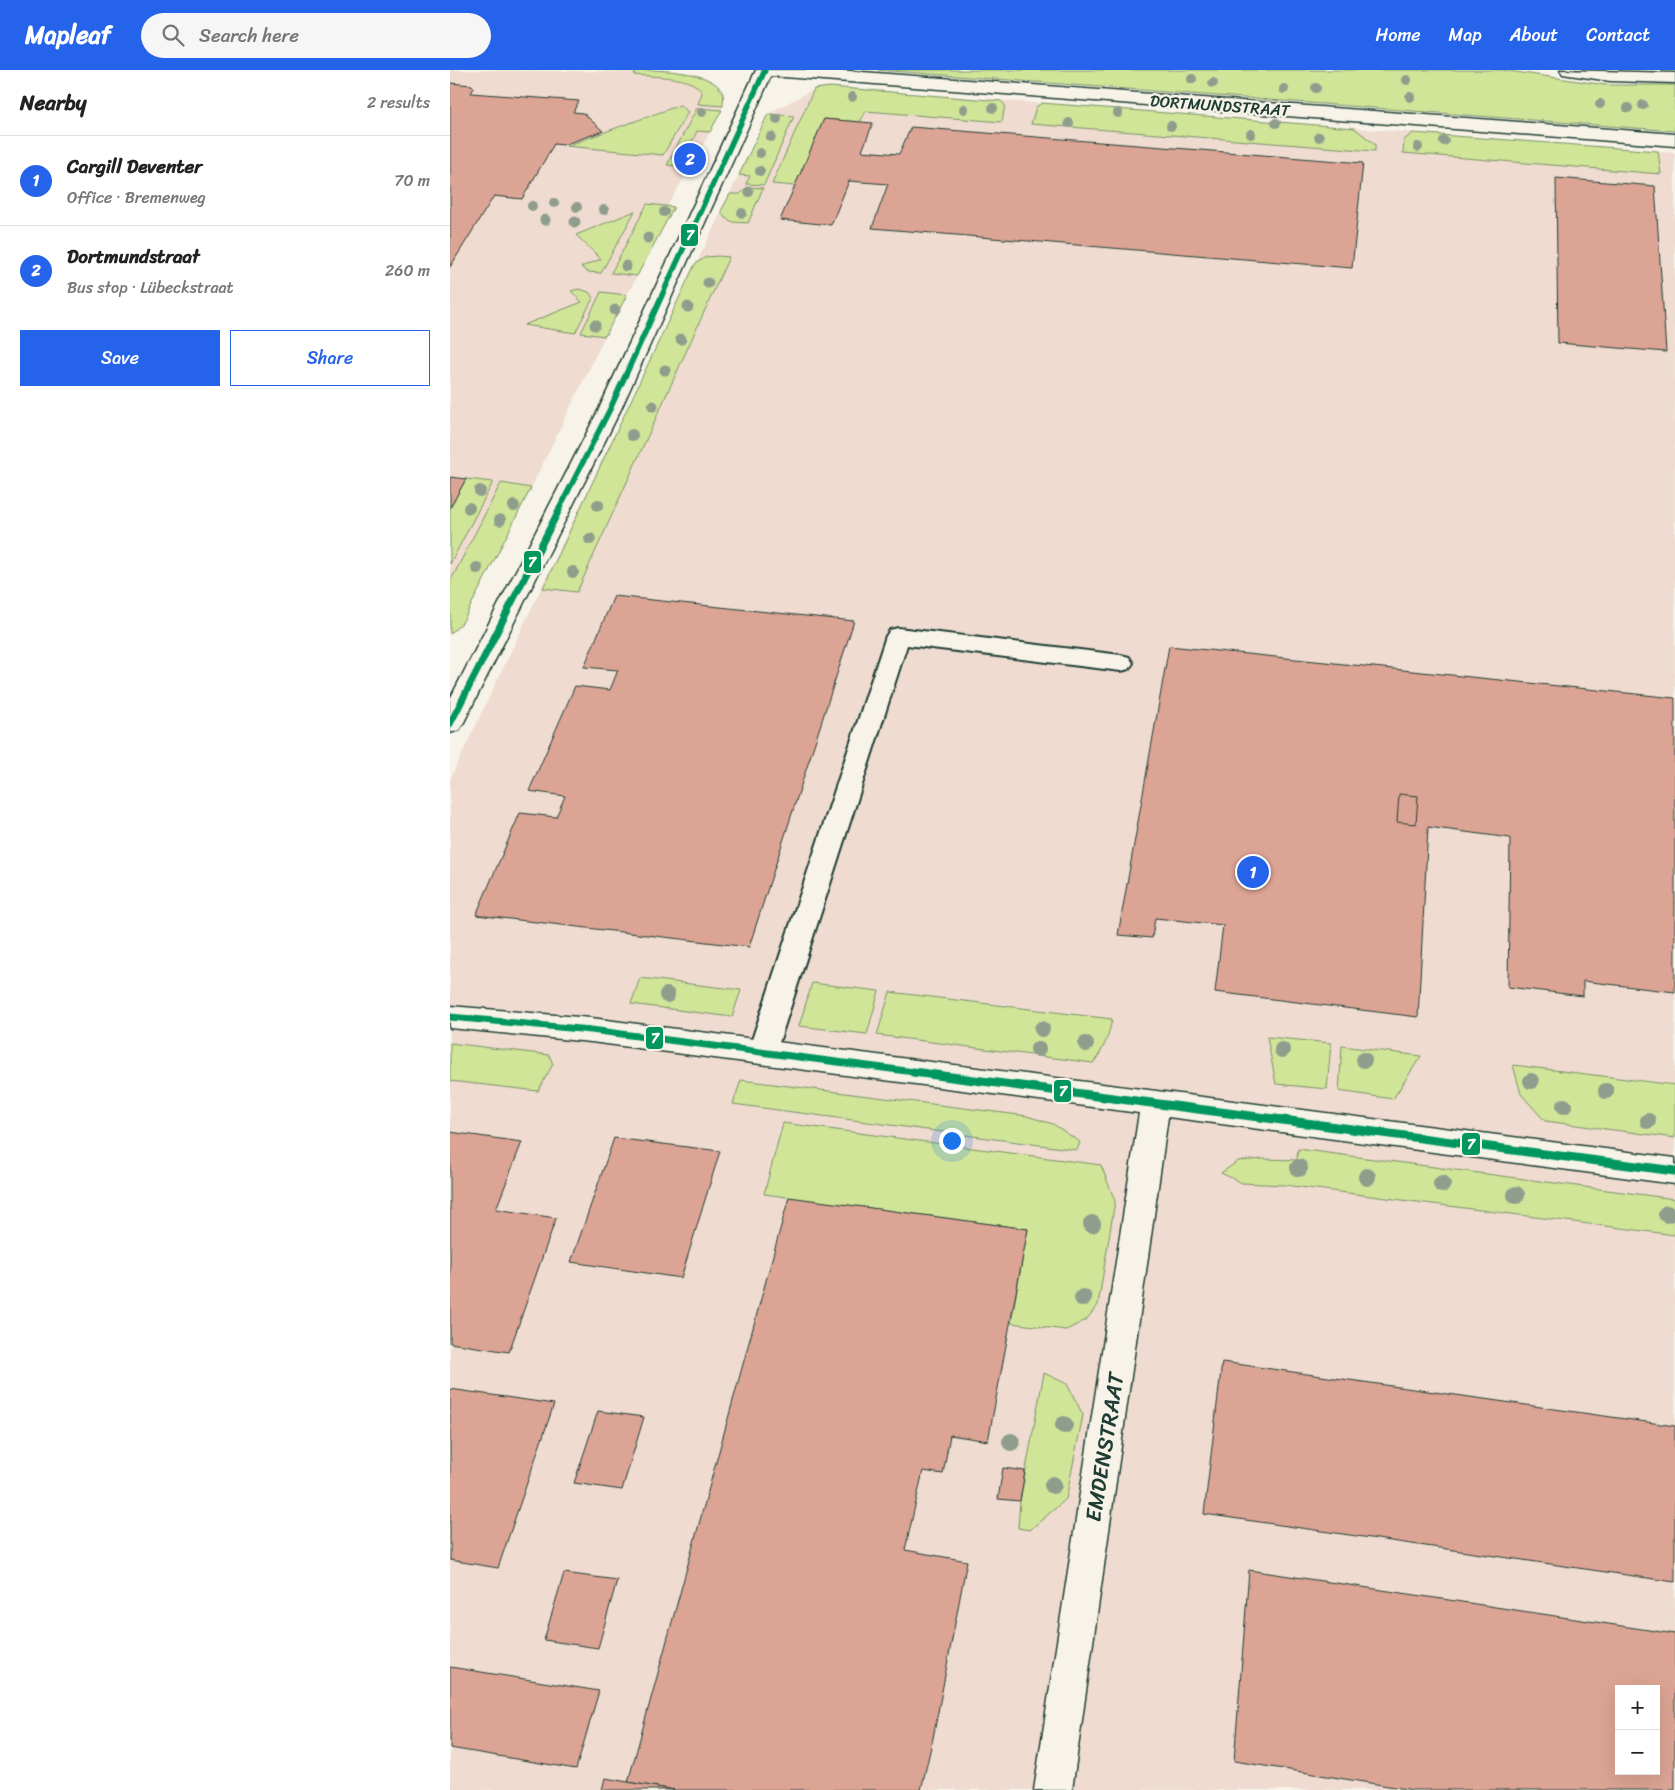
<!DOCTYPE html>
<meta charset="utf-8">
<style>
body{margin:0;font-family:Sriracha,sans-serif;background:#f6f6f6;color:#222}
.controls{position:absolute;right:15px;bottom:15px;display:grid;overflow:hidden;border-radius:0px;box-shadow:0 5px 20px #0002}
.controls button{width:45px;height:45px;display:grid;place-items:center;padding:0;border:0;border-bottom:1px solid #e0e0e0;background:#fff;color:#222;font:25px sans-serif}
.you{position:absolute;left:501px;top:1070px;width:18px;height:18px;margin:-12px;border:4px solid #fff;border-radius:50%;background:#1a73e8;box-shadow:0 0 0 8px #1a73e833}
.badge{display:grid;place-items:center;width:32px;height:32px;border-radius:50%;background:#2563eb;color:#fff;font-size:16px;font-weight:700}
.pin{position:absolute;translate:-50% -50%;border:2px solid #fff;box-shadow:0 1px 5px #0006}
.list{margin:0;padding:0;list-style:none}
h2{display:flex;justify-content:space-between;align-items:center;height:65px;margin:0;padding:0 20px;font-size:21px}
h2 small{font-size:16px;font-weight:400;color:#767676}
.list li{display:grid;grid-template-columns:32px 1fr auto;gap:15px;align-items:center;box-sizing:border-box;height:90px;padding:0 20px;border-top:1px solid #e0e0e0}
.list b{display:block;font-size:19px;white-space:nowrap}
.list p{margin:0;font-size:16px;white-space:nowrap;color:#767676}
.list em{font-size:16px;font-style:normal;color:#767676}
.actions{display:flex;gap:10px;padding:15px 20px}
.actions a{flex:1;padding:11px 0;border:1px solid #2563eb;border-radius:0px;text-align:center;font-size:18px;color:#2563eb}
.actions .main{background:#2563eb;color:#fff}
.icon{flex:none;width:28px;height:28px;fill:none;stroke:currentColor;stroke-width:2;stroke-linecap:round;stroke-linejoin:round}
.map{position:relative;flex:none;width:1225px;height:1720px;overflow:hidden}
header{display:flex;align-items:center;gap:30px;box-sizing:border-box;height:70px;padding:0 25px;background:#2563eb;color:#fff}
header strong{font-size:24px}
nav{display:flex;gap:28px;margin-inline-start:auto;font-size:18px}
.search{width:350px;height:45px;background:#f6f6f6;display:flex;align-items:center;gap:12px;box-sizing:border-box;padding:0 18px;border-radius:28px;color:#767676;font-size:19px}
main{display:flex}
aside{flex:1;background:#fff}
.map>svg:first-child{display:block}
.built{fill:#efdbcf;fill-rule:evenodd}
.green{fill:#d1e599;stroke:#789166}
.building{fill:#dca494;stroke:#1f3d34;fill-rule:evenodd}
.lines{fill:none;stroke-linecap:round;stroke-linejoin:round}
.lane-casing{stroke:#1f3d34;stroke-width:4}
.street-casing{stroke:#1f3d34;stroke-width:3}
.lane{fill:#f7f3e8;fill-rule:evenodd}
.street{fill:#f7f3e8;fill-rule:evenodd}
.bus-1-far2-casing{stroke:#f7f3e8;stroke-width:8}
.bus-1-far1-casing{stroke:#f7f3e8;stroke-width:11}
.bus-1-casing{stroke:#f7f3e8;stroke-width:12}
.bus-1-far2{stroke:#00965e;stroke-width:5.5}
.bus-1-far1{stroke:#00965e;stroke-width:7}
.bus-1{stroke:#00965e;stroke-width:9}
.tree{fill:#8f9d8d}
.labels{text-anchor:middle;stroke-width:4.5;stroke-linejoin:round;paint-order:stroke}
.far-street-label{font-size:16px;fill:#1f3d34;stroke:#f7f3e8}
.near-street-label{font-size:22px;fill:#1f3d34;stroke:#f7f3e8}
.line-badge{stroke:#f7f3e8;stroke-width:2}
.badge-label{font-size:14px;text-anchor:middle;font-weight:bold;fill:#fff}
</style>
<header>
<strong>Mapleaf</strong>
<div class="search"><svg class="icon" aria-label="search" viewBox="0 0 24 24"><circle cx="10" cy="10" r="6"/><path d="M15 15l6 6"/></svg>Search here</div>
<nav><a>Home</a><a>Map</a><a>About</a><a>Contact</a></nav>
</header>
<main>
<aside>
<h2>Nearby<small>2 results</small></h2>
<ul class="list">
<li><span class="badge">1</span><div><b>Cargill Deventer</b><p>Office · Bremenweg</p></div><em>70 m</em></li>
<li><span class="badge">2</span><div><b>Dortmundstraat</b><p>Bus stop · Lübeckstraat</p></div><em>260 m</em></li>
</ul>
<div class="actions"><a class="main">Save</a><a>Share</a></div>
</aside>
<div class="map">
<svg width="1225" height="1720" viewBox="0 0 1225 1720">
<rect width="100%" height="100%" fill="#f7f3e8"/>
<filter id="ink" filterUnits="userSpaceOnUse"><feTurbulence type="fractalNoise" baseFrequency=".02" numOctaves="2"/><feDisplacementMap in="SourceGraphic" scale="10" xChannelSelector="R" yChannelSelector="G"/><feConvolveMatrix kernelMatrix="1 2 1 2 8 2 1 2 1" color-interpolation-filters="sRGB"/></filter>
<g filter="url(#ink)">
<!-- built -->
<g class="built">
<path d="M0,0L234,2L254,7L264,13L273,23V36L248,85L216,138L223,139L155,266L81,418L12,553L0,564Z"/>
<path d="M380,17L1225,83V1720H0V709L318,44L364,19ZM1169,1619H1206V1701H1169Z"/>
</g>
<!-- green -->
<g class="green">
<path d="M187,0C208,0 265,0 273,24C274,27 273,32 273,36L248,34L252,23C245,5 201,7 184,5Z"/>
<path d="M428,0H1052L1156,15H1225V61Z"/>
<path d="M380,17L551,31L555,35L552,52L416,41L410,52L374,49L345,116L322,114L364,19Z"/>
<path d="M592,33L904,58L925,74V81L581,54L586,37Z"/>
<path d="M230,35L238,42L213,85L116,76Z"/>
<path d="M247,38L272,40L260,62L247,61L238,80L248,85L240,97L217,95Z"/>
<path d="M318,44L344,46L314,115L296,114L300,106L289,105Z"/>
<path d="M963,63L1208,81L1211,104L953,83L954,70Z"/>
<path d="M297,117L313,118L298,153L283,152L275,148L271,141L280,124H290Z"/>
<path d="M197,134L224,137L187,206L161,203Z"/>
<path d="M185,141L151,203L137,202L131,197L151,189L126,165Z"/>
<path d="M268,186L279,187L127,522L93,518L245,194L256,187Z"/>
<path d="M129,219L139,222L143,228L125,263L74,255L132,232L121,221Z"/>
<path d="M151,222L177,225L155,266L131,263Z"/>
<path d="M16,409L43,412L0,494V438Z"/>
<path d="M51,413L81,418L12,553L0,564V512Z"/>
<path d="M190,908L291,920L282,947L181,934Z"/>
<path d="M362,913L429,921L417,964L349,956Z"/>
<path d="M440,922L662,949C659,965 654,980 643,993L427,965Z"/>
<path d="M817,967L881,973L877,1019L826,1014Z"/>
<path d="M0,973L99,985L103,994L88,1021L0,1011Z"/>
<path d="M892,976L971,986L943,1029L889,1021Z"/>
<path d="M1063,995L1225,1015V1068L1095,1051L1071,1024Z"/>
<path d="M291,1010L577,1046L603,1054L630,1072L627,1080L283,1034Z"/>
<path d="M333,1053L651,1095L665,1131L648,1235L636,1250L616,1260L561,1253L578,1159L314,1124Z"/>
<path d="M848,1079L1225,1129V1165L835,1115L792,1113L771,1103L788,1091L814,1089L847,1090Z"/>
<path d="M594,1303L617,1314L633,1345L616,1429L580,1460L568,1458L570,1431Z"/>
</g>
<!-- building -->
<g class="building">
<path d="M0,13L22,15L24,18L21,23L129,31L123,42L133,43L153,61L113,75L104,74L72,129L44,126L0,197Z"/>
<path d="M374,49L423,53L412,81L449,84L461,57L913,93L902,198L422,158L438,114L399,111L381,155L330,150Z"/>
<path d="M1106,108L1205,116L1216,282L1108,273Z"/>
<path d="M0,407L16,409L0,438Z"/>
<path d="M164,526L404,551L299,877L26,845L70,743L106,747L115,726L79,721L125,616L160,620L168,600L134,597Z"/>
<path d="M719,576L1225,628V922L1133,911V926L1058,917L1060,768L978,757L968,947L765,922L773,855L705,848L702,868L668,865Z"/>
<path d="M949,724L968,726L966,754L947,752Z"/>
<path d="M0,1062L72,1072L46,1139L106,1148L59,1282L0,1273Z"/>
<path d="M164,1068L270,1081L231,1208L121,1192Z"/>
<path d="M339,1127L578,1159L538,1371L500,1365L493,1404L473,1401L455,1480L517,1491L483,1668L471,1720H224L178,1712Z"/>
<path d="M772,1292L1225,1356V1512L754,1444Z"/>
<path d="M0,1319L104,1334L48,1498L0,1490Z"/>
<path d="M148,1341L194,1347L172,1420L124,1413Z"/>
<path d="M553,1398L575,1401L570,1431L548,1429Z"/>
<path d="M799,1500L1225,1564V1720H963L784,1691ZM1169,1619H1206V1701H1169Z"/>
<path d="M114,1503L167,1510L148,1578L94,1570Z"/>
<path d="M0,1597L149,1621L126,1699L0,1678Z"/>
<path d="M155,1708L224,1720H152Z"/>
</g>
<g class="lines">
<defs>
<path id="lane" d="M448,558L671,585L679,587L683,593L679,599L671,601L457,575L326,982L322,990L312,993L302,990L298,982L436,566L440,560Z"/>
<g id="street">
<path d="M306,0H386L1225,64V76L321,6L171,339L13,654L9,660L0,663V629L149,339Z"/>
<path d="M1110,0L1225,3V13L1160,11L1119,5L1113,4Z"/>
<path d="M0,936L141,948L1225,1088V1114L718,1047L622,1720H584L689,1043L141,972L0,958Z"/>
</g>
</defs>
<!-- lane casing -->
<use href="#lane" class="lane-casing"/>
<!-- street casing -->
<use href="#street" class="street-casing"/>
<!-- lane -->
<use href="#lane" class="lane"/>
<!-- street -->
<use href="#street" class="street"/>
<defs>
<path id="bus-1-far2" d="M108,441L160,339L315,0"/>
<g id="bus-1-far1">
<path d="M0,654L109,440"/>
<path d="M0,947L141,960L472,1003"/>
</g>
<path id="bus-1" d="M463,1002L1225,1101"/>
</defs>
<!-- bus-1-far2 casing -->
<use href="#bus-1-far2" class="bus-1-far2-casing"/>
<!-- bus-1-far1 casing -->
<use href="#bus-1-far1" class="bus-1-far1-casing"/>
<!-- bus-1 casing -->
<use href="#bus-1" class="bus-1-casing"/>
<!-- bus-1-far2 -->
<use href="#bus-1-far2" class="bus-1-far2"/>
<!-- bus-1-far1 -->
<use href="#bus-1-far1" class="bus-1-far1"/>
<!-- bus-1 -->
<use href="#bus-1" class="bus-1"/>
</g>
<!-- trees -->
<g class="tree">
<circle cx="742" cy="9" r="5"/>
<circle cx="957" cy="10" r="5"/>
<circle cx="763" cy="13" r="5"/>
<circle cx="866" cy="18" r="5"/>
<circle cx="834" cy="19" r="5"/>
<circle cx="402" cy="27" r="5"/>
<circle cx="960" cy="27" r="5"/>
<circle cx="1150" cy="34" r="5"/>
<circle cx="1193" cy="35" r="5"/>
<circle cx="543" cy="38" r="5"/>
<circle cx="1178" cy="38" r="5"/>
<circle cx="514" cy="39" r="5"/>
<circle cx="252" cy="42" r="5"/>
<circle cx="668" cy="43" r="5"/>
<circle cx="327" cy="49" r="5"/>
<circle cx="619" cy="53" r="5"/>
<circle cx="826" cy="53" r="5"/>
<circle cx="721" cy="56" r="5"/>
<circle cx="801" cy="64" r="5"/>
<circle cx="321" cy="67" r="5"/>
<circle cx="869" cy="67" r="5"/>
<circle cx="994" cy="71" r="5"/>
<circle cx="968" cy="77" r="5"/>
<circle cx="310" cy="83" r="5"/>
<circle cx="310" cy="101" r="5"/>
<circle cx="299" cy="122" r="5"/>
<circle cx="104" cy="133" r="5"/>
<circle cx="82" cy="136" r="5"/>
<circle cx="127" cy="137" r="5"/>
<circle cx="154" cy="140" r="5"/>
<circle cx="214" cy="142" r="5"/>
<circle cx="292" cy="143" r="5"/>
<circle cx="95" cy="150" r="5.5"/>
<circle cx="125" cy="152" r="5.5"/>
<circle cx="198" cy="168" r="5.5"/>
<circle cx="176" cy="196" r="5.5"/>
<circle cx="258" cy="213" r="5.5"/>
<circle cx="238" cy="237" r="5.5"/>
<circle cx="165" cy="240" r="5.5"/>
<circle cx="145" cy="255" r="5.5"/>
<circle cx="231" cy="269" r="5.5"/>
<circle cx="215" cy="300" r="5.5"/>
<circle cx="203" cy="336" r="5.5"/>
<circle cx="182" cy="365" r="6"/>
<circle cx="30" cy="421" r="6"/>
<circle cx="148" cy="435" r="6"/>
<circle cx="64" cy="436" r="6"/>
<circle cx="19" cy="438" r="6"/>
<circle cx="50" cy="450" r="6"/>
<circle cx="140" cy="469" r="6"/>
<circle cx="27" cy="498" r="6"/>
<circle cx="123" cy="502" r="6"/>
<circle cx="217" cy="925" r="8"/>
<circle cx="592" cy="959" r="8"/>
<circle cx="636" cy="974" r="8"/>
<circle cx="588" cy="979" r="8"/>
<circle cx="832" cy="980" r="8"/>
<circle cx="914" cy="990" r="8"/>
<circle cx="1081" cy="1011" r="8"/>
<circle cx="1156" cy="1021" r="8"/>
<circle cx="1114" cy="1036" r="8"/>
<circle cx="1198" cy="1051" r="8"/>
<circle cx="849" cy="1098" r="9"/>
<circle cx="917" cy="1107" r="9"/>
<circle cx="992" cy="1114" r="9"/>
<circle cx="1066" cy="1125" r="9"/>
<circle cx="1217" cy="1144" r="9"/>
<circle cx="642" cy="1154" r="9"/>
<circle cx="633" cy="1228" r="9"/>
<circle cx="614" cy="1355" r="9"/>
<circle cx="561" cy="1372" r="9"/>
<circle cx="603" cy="1415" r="9"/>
</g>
</g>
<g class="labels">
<!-- far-street labels -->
<g class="far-street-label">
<text transform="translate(770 35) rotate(4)" y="6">DORTMUNDSTRAAT</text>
</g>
<!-- near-street labels -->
<g class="near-street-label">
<text transform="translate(654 1377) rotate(-81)" y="8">EMDENSTRAAT</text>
</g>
</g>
<g class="line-badge">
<rect x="230" y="153" width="19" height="24" rx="5" fill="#00965e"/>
<rect x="73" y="480" width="19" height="24" rx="5" fill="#00965e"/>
<rect x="195" y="956" width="19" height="24" rx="5" fill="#00965e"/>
<rect x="603" y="1009" width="19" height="24" rx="5" fill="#00965e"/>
<rect x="1011" y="1062" width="20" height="24" rx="5" fill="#00965e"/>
</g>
<g class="badge-label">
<text x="240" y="170">7</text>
<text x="82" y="497">7</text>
<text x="205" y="973">7</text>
<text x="613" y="1026">7</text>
<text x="1021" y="1079">7</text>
</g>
</svg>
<div class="controls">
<button>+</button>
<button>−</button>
</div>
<div class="you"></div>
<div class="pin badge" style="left:803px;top:802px">1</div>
<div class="pin badge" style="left:240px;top:89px">2</div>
</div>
</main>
